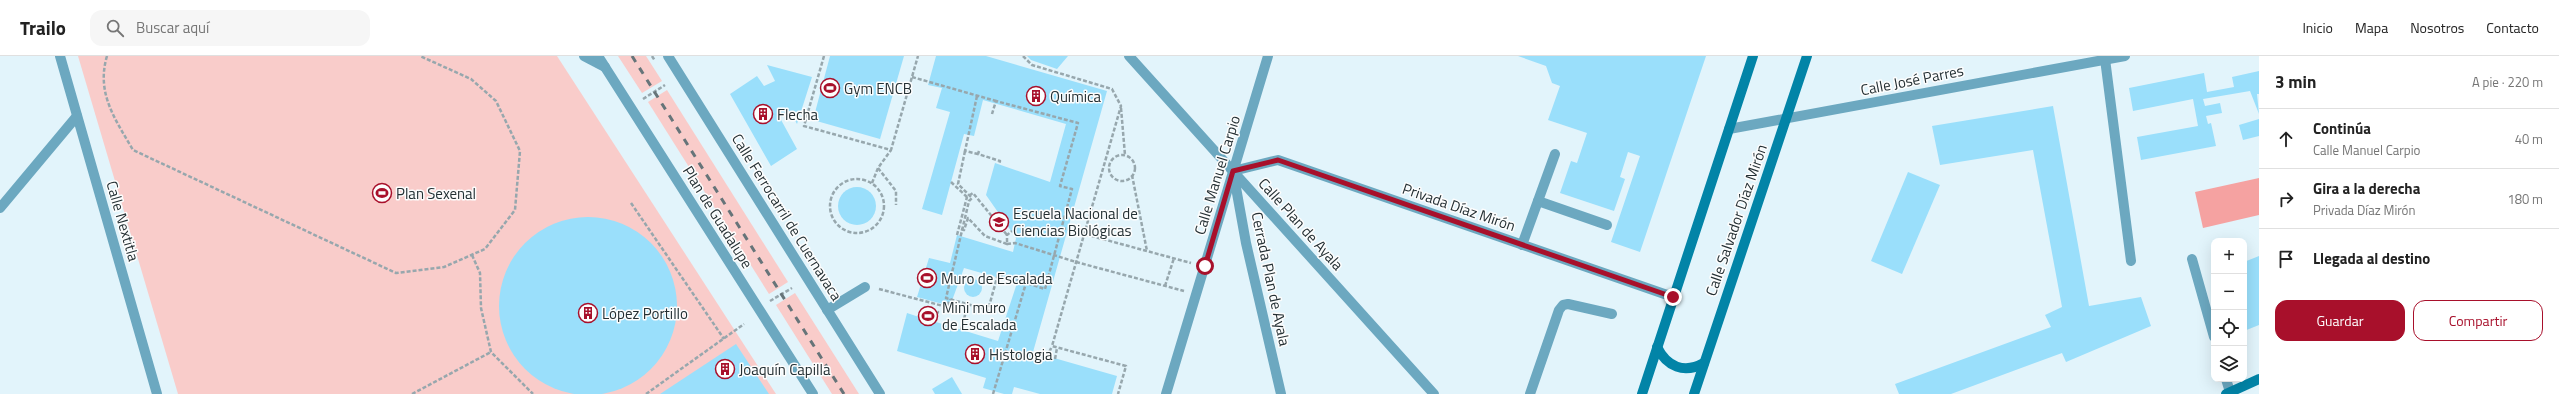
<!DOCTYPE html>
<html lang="es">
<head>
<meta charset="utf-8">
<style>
  body { margin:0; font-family:"Titillium Web",sans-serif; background:#f6f6f6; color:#222 }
  .controls { position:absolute; right:12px; bottom:12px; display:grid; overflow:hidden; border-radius:8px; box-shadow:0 4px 16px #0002 }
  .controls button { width:36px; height:36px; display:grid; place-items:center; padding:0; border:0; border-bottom:1px solid #e0e0e0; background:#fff; color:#222; font:20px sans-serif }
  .stop { position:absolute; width:12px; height:12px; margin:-9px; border:3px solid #a8102b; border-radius:50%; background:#fff }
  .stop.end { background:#a8102b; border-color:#fff; box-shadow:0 1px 4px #0008 }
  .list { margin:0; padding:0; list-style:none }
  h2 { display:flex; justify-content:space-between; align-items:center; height:52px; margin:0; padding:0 16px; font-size:17px }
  h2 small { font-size:13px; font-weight:400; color:#767676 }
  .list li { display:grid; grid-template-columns:26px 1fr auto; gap:12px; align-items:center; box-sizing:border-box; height:60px; padding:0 16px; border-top:1px solid #e0e0e0 }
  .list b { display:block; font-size:15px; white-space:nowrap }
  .list p { margin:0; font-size:13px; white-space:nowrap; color:#767676 }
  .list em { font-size:13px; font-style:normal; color:#767676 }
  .actions { display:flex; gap:8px; padding:12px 16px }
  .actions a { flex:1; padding:9px 0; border:1px solid #a8102b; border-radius:12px; text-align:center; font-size:14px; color:#a8102b }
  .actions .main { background:#a8102b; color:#fff }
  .icon { flex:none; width:22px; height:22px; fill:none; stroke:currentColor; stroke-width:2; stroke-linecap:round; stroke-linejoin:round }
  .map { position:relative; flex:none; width:2259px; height:338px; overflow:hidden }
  header { display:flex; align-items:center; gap:24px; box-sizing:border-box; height:56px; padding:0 20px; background:#fff; border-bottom:1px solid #e0e0e0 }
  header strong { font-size:19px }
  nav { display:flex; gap:22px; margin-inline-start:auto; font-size:14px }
  .search { width:280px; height:36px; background:#f6f6f6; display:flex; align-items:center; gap:10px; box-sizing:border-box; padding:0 14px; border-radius:12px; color:#767676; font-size:15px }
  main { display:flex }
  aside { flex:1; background:#fff }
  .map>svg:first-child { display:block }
</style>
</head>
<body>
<header>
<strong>Trailo</strong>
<div class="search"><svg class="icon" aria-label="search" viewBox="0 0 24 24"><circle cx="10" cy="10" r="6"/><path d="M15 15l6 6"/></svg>Buscar aquí</div>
<nav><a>Inicio</a><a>Mapa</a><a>Nosotros</a><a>Contacto</a></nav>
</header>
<main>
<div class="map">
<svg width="2259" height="338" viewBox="0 0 2259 338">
  <rect width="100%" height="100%" fill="#e2f4fb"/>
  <!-- green -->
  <g fill="#f9ccca">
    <polygon points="78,0 557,0 776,338 178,338"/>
    <polygon points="618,0 646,0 662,25 642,37"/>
    <polygon points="667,34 788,226 769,238 648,46"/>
    <polygon points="795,237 859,338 832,338 776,249"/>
  </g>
  <!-- water -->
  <polygon fill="#f5a2a1" points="2259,122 2259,159 2203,172 2195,136"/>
  <!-- building -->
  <g fill="#9adffb">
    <polygon points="830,0 904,0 880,83 813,64"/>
    <polygon points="936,0 986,0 1107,35 1033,296 1117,320 1112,338 1040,338 1014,331 1012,338 1004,338 983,332 986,322 897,295 907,257 919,261 921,255 938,260 936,266 998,285 1017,227 964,212 950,250 917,241 929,202 950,207 957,179 1013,196 1016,182 986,139 995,107 1050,126 1066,68 983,44 974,80 964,78 942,159 922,153 950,56 936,52 942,32 928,29"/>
    <polygon points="1027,0 1068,0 1057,13 1031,4"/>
    <polygon points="1518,0 1706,0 1640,196 1611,186 1640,100 1628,96 1620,121 1625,123 1614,155 1560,137 1571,105 1577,107 1587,77 1548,64 1560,30 1552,27 1546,10"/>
    <polygon points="767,9 812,21 797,68 790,55 780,62 797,93 771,110 730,38 757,20 764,30 775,25"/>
    <polygon points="2259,15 2259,38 2257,38 2259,58 2250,35 2203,43 2205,50 2220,47 2222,57 2206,60 2208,68 2211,67 2216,90 2141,104 2137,81 2198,70 2193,43 2133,55 2129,32 2204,17 2207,36 2234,31 2232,21"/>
    <polygon points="2053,50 2089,250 2141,241 2151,270 2066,306 2062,297 1951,338 1899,338 1895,328 2051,271 2045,259 2062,251 2033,94 1940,109 1932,70"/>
    <polygon points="2259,63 2259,80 2243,84 2239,69"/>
    <polygon points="1908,116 1940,129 1902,218 1871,205"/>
    <circle cx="857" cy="150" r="19"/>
    <circle cx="588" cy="250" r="89"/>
    <polygon points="2259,200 2259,269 2244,275 2244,206"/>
    <circle cx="973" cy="232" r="9"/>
    <polygon points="736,288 769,338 660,338"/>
    <polygon points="952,321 962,338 935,338 932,333"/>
  </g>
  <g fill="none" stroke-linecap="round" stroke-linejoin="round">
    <!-- path -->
    <g stroke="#97a7ad" stroke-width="2.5" stroke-dasharray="4 2" stroke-linecap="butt">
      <path d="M107 0C96 37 115 63 133 94L396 217 444 211 485 193 515 154 520 95 496 45 471 23 420 0"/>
      <polyline points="652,0 655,5"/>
      <polyline points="824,0 804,70 891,94 918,0"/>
      <polyline points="1023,0 1032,9 1112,33 1121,50 1052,290 1126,310 1118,338"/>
      <polyline points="912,21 996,45"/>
      <polyline points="977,40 965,95 978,98"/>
      <polyline points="643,43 665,29"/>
      <polyline points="1121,52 1125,99"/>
      <polyline points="965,95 958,128 972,142 969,145 946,242 988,254 998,218 1045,233 1072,133 1060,130 1078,67 996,45 992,58"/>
      <polyline points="979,95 978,98 1000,105 999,108"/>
      <circle cx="1122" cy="112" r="13"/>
      <polyline points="878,112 896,135 896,149"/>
      <polyline points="1132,119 1147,195"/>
      <circle cx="857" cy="150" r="27"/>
      <polyline points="951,126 967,141"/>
      <polyline points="872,127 878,112 891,94"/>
      <polyline points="631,147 724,283"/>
      <polyline points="1062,172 1191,207"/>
      <polyline points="961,173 964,174 968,162 985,180 1007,188 1007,179 1012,175"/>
      <polyline points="957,179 967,141 973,137 1007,179"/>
      <polyline points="1007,188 1015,187 1076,206 1184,235"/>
      <polyline points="472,199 480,217 481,252 491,296 533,338"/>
      <polyline points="1165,230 1174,202"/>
      <polyline points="879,233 947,251 950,243"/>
      <polyline points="770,245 792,232"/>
      <polyline points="926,253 938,256 936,260"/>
      <polyline points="926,253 926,255 935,257 934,259"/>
      <polyline points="961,274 968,248"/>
      <polyline points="1047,301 1052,290"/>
      <polyline points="1055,303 1057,292"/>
      <polyline points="412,338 491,296"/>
      <polyline points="646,338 744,268"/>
      <polyline points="993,338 1026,227"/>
    </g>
    <!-- lane -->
    <g stroke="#6ca8c0" stroke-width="10">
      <polyline points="2105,3 2131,205"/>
      <polyline points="1538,145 1607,169"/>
      <polyline points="1522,189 1555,98"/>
      <polyline points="2192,203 2214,281"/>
      <polyline points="2226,323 2230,336"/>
      <polyline points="1530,338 1559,254 1563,249 1568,248 1612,258"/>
    </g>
    <!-- street -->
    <g stroke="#6ca8c0" stroke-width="10">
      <polyline points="60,0 157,338"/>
      <polyline points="584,0 605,11"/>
      <polyline points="598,0 813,338"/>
      <polyline points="668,0 880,338"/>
      <polyline points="1129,0 1434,338"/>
      <polyline points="1729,73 2125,0"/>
      <polyline points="0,152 77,60"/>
      <polyline points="827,254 865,231"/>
      <polyline points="1166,338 1268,0"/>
      <polyline points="1281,338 1246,187 1233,115 1278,104 1673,241"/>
    </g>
    <!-- secondary -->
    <g stroke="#0284a7" stroke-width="10">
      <path d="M1657 291C1667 311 1684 318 1704 307"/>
      <polyline points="1642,338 1753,0"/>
      <polyline points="1694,338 1807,0"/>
      <polyline points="2226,338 2259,323"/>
    </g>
    <!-- rail -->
    <polyline stroke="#667479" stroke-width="3" stroke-dasharray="7 7" stroke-linecap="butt" points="632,0 844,338"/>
  </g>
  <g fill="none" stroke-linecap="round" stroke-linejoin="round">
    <!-- route -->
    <polyline stroke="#a8102b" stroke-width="5" points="1205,210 1233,115 1278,104 1673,241"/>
  </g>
  <!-- icons -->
  <defs>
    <symbol id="stadium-ring" viewBox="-11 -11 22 22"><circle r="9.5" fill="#fdfdfd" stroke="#a8102b" stroke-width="1.5"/><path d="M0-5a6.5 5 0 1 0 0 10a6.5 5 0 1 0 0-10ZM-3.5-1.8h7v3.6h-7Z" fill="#a8102b"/></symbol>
    <symbol id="building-ring" viewBox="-11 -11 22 22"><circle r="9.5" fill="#fdfdfd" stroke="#a8102b" stroke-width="1.5"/><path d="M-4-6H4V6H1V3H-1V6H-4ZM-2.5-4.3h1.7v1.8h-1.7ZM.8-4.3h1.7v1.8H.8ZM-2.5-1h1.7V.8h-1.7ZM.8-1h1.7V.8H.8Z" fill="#a8102b"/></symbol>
    <symbol id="university-ring" viewBox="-11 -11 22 22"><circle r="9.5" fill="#fdfdfd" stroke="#a8102b" stroke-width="1.5"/><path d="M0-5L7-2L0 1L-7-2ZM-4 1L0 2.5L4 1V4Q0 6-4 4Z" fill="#a8102b"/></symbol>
  </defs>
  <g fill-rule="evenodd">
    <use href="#stadium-ring" x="819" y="21" width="22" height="22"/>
    <use href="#building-ring" x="1025" y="29" width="22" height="22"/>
    <use href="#building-ring" x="752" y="47" width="22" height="22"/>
    <use href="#stadium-ring" x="371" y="126" width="22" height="22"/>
    <use href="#university-ring" x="988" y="155" width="22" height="22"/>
    <use href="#stadium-ring" x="916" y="211" width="22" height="22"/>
    <use href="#building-ring" x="577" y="246" width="22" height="22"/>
    <use href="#stadium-ring" x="917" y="249" width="22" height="22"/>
    <use href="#building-ring" x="964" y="287" width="22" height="22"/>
    <use href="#building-ring" x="714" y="302" width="22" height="22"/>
  </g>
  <g text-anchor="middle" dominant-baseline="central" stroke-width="3" stroke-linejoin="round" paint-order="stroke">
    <!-- street labels -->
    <g font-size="15" fill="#243034" stroke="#fdfdfd">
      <text transform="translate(1912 24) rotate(-11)">Calle José Parres</text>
      <text transform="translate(1217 119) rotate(-73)">Calle Manuel Carpio</text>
      <text transform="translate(1459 151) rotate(19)">Privada Díaz Mirón</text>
      <text transform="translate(718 161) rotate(58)">Plan de Guadalupe</text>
      <text transform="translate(787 161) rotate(58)">Calle Ferrocarril de Cuernavaca</text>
      <text transform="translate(1736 164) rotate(-71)">Calle Salvador Díaz Mirón</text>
      <text transform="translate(123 165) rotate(74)">Calle Nextitla</text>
      <text transform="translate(1301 168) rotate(48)">Calle Plan de Ayala</text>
      <text transform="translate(1271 223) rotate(78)">Cerrada Plan de Ayala</text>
    </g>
    <!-- poi labels -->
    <g font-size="15" fill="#243034" stroke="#fdfdfd" text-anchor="start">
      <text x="844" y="32">Gym ENCB</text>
      <text x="1050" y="40">Química</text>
      <text x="777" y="58">Flecha</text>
      <text x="396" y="137">Plan Sexenal</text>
      <text x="1013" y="157">Escuela Nacional de<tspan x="1013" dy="17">Ciencias Biológicas</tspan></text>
      <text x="941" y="222">Muro de Escalada</text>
      <text x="942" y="251">Mini muro<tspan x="942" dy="17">de Escalada</tspan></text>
      <text x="602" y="257">López Portillo</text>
      <text x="989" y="298">Histologia</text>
      <text x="739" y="313">Joaquín Capilla</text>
    </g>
  </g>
</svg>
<div class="controls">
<button>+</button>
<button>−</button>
<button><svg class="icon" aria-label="locate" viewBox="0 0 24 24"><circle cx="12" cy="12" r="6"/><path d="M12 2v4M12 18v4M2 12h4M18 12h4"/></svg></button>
<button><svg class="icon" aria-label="layers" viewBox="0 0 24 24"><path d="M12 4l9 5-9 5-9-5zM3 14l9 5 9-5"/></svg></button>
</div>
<div class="stop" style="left:1205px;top:210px"></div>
<div class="stop end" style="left:1673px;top:241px"></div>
</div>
<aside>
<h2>3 min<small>A pie · 220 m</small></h2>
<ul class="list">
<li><svg class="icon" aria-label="ahead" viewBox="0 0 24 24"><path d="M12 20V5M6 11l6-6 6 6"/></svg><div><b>Continúa</b><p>Calle Manuel Carpio</p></div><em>40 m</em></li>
<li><svg class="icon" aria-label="right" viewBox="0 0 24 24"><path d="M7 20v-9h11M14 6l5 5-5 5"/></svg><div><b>Gira a la derecha</b><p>Privada Díaz Mirón</p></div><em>180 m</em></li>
<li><svg class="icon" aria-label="arrive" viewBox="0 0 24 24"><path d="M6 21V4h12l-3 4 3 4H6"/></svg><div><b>Llegada al destino</b></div></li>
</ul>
<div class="actions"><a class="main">Guardar</a><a>Compartir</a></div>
</aside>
</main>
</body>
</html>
